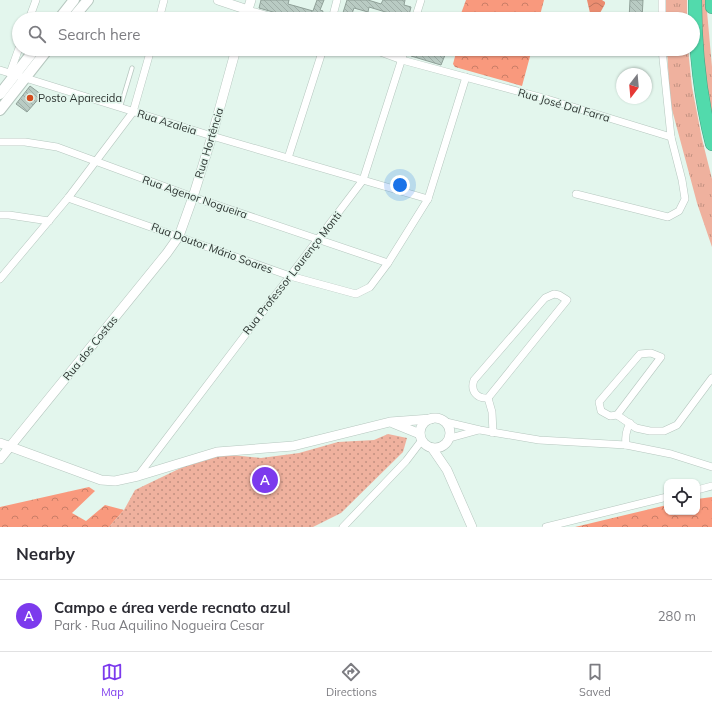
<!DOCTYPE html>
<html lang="en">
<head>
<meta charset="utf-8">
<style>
  body { margin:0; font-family:Mulish,sans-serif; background:#f7f7f7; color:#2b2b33 }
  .controls { position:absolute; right:12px; bottom:12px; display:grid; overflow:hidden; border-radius:8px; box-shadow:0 1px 3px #0004 }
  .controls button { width:36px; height:36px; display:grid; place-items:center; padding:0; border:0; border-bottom:1px solid #e1e1e2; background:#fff; color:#2b2b33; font:20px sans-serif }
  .compass { position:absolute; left:616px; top:68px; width:36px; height:36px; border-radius:50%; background:#fff; box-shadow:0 1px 3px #0004; rotate:196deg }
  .you { position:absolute; left:400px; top:185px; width:14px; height:14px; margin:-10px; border:3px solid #fff; border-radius:50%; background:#1a73e8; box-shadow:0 0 0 6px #1a73e833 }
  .badge { display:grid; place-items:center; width:26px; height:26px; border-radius:50%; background:#7c3aed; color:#fff; font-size:13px; font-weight:700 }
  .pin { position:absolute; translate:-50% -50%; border:2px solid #fff; box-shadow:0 1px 4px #0006 }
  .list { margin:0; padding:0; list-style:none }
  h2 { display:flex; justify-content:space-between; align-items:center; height:52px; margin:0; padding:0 16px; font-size:17px }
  h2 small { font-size:13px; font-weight:400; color:#7c7c81 }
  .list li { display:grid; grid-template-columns:26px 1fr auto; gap:12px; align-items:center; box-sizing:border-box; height:72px; padding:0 16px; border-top:1px solid #e1e1e2 }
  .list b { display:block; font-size:15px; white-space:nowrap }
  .list p { margin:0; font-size:13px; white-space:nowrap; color:#7c7c81 }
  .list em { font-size:13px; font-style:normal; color:#7c7c81 }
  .icon { flex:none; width:22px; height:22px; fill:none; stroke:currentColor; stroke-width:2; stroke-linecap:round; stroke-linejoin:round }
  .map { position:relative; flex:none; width:712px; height:527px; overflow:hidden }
  .search { position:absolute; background:#fff; box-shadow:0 1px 3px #0004; left:12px; right:12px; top:12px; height:44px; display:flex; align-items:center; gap:10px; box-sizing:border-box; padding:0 14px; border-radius:22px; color:#7c7c81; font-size:15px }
  .sheet { height:124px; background:#fff }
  nav { display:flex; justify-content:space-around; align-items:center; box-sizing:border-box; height:56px; border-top:1px solid #e1e1e2; background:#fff; font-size:11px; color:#7c7c81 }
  nav a { display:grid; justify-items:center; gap:2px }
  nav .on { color:#7c3aed }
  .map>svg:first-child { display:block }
</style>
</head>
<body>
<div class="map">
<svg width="712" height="527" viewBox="0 0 712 527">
  <defs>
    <pattern id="grass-tufts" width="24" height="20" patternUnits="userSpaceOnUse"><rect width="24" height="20" fill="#efb19e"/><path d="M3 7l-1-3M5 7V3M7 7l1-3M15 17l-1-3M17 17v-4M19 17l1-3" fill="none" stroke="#c29181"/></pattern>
    <pattern id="forest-crowns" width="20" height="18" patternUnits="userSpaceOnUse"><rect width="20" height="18" fill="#f9997d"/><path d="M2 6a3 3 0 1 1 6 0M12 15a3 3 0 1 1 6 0" fill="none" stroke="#ca7e67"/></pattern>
    <pattern id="park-dots" width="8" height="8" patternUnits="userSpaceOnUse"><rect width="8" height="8" fill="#efb19e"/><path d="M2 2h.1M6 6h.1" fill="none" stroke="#c29181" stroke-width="1.8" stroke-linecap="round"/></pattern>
    <pattern id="water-waves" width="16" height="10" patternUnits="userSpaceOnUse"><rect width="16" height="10" fill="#eb8d71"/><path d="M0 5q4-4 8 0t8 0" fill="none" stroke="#bf745d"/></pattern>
    <pattern id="building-back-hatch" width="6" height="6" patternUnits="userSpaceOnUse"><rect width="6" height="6" fill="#b9cbc3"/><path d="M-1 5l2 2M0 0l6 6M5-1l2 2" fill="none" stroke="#9fafa8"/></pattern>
  </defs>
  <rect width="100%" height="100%" fill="#e3f6ed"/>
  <!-- grass -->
  <g fill="url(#grass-tufts)">
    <rect x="666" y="0" width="21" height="19"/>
    <polygon points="699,0 706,0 712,67 712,123 706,90"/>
    <polygon points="667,49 688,49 692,87 702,139 712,179 712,247 697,203 670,102"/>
  </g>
  <!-- forest -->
  <g fill="url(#forest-crowns)">
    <polygon points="466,0 544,0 539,19 459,19"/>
    <polygon points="457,49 532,49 522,86 455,67 453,64"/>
    <polygon points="89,487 95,491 72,513 86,521 105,505 124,510 109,527 0,527 0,507"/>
    <polygon points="712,497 712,527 575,527 667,505 667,512 697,512 697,499"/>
  </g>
  <!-- park -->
  <polygon fill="url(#park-dots)" points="388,434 407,438 403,452 341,513 313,527 109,527 124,510 135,490 212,453 261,458 299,453 338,442 374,440"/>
  <!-- water -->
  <polygon fill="url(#water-waves)" points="587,0 602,0 605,2 605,4 600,13 592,15 590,13"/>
  <!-- building -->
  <g fill="url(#building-back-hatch)" stroke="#8fa098">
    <polygon points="261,0 289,0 288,4 313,11 317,0 324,0 320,10 323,11 321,19 288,19 288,17 280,14 259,8"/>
    <polygon points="347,0 368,0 381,4 383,0 405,0 404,5 411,7 409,15 404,13 402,17 369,7 368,12 354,8 350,19 341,19"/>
    <polygon points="630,0 643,0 642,19 629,19"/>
    <polygon points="414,49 437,49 436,52 445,55 441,65 411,56"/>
    <polygon points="30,86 42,95 27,112 16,104"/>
  </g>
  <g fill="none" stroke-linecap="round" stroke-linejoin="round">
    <defs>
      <polyline id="service" points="120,108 132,68"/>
      <g id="minor">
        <polyline points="248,10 279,19"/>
        <polyline points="29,19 36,0"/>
        <polyline points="159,19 164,0"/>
        <polyline points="332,19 337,0"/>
        <polyline points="415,19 421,0"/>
        <polyline points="662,19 662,0"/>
        <polyline points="372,49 402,60 547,99 671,137"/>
        <polyline points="0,70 212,136 428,199"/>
        <polyline points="10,73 19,48"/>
        <polyline points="0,142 25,142 57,147 193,197 388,263"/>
        <polyline points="288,158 323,49"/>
        <polyline points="576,194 668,217 679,211 685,199 682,180 671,137 662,49"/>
        <polyline points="68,198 290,276 356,294 370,287 388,263 428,199 466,77"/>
        <polyline points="0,215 9,215 49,221"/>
        <polyline points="0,279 68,198 133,112 151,49"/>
        <path d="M554 294 559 295 567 300 488 398C477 399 470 391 474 380L545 298Z"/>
        <polygon points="651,353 661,357 617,415 610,416 601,411 599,402 640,354"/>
        <polyline points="488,398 492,412 493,433"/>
        <polyline points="617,415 636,428 650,431 664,431 677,425 712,378"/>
        <polyline points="446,422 480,430 539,440 626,445 671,454 712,467"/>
        <polyline points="450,438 479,430"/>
        <path d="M626 445C625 436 626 431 630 423"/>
        <polyline points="138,476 363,180 405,49"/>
        <polyline points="697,490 712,486"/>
        <polyline points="343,527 406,461 422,440"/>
        <polyline points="546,527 667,497"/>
      </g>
      <g id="tertiary">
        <polyline points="218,0 248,10"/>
        <polyline points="245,19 251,0"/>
        <circle cx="435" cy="433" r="15"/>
        <polyline points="393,423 420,434"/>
        <polyline points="0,443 101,480 115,481 138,476 217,452 293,446 390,422 431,419"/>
        <polyline points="432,448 447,470 472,527"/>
        <polyline points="0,459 167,253 179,236 193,197 212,136 236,49"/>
      </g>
      <g id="secondary">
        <polyline points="59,19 74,0"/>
        <polyline points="72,19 88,0"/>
        <polyline points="0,94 35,49"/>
        <polyline points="0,110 48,49"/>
      </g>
      <g id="motorway">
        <path d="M695 0C695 48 700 97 712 144"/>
        <polyline points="712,0 712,7"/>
      </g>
    </defs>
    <!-- service casing -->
    <use href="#service" stroke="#b6c7bf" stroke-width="5"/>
    <!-- minor casing -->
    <use href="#minor" stroke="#b6c7bf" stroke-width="8"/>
    <!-- tertiary casing -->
    <use href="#tertiary" stroke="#b6c7bf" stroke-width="10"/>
    <!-- secondary casing -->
    <use href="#secondary" stroke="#b6c7bf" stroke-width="12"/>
    <!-- motorway casing -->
    <use href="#motorway" stroke="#45a081" stroke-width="14"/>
    <!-- service -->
    <use href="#service" stroke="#fff" stroke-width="3.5"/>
    <!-- minor -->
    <use href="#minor" stroke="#fff" stroke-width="7"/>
    <!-- tertiary -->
    <use href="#tertiary" stroke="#fff" stroke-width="9"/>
    <!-- secondary -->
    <use href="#secondary" stroke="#fff" stroke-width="10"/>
    <!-- motorway -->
    <use href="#motorway" stroke="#52daac" stroke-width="13"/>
  </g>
  <!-- markers -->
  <circle fill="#d44c1e" stroke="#e3f6ed" stroke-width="1.5" cx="30" cy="98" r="4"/>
  <g text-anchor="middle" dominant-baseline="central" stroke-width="3" stroke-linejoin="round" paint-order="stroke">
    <!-- poi labels -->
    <g font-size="11" fill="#2e3532" stroke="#e3f6ed" text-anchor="start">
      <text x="38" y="98">Posto Aparecida</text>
    </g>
    <!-- street labels -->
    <g font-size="11" fill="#2e3532" stroke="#e3f6ed">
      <text transform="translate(564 105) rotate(16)">Rua José Dal Farra</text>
      <text transform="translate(167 122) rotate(17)">Rua Azaleia</text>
      <text transform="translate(209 143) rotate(-73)">Rua Hortência</text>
      <text transform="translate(195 197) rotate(19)">Rua Agenor Nogueira</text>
      <text transform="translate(212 248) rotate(20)">Rua Doutor Mário Soares</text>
      <text transform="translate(292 273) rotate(-52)">Rua Professor Lourenço Monti</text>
      <text transform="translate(90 348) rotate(-51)">Rua dos Costas</text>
    </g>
  </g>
</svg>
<div class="controls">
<button><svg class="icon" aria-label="locate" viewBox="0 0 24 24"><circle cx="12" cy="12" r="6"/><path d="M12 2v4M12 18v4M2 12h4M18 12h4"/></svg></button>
</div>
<svg class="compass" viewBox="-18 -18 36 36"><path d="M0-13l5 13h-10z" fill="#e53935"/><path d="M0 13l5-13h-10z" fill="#7c7c81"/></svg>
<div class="you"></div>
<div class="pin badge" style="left:265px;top:480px">A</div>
<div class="search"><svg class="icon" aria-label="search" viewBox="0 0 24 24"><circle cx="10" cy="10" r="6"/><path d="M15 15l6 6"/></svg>Search here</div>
</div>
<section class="sheet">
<h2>Nearby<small></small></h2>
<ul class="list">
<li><span class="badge">A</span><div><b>Campo e área verde recnato azul</b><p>Park · Rua Aquilino Nogueira Cesar</p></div><em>280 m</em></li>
</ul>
</section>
<nav>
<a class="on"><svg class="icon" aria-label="map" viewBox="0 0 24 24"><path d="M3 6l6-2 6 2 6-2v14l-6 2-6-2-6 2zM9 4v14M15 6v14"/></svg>Map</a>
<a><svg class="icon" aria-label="directions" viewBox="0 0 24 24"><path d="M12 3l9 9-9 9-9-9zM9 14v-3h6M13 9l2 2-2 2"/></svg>Directions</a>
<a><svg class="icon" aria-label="saved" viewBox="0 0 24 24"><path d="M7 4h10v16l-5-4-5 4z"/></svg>Saved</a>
</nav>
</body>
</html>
